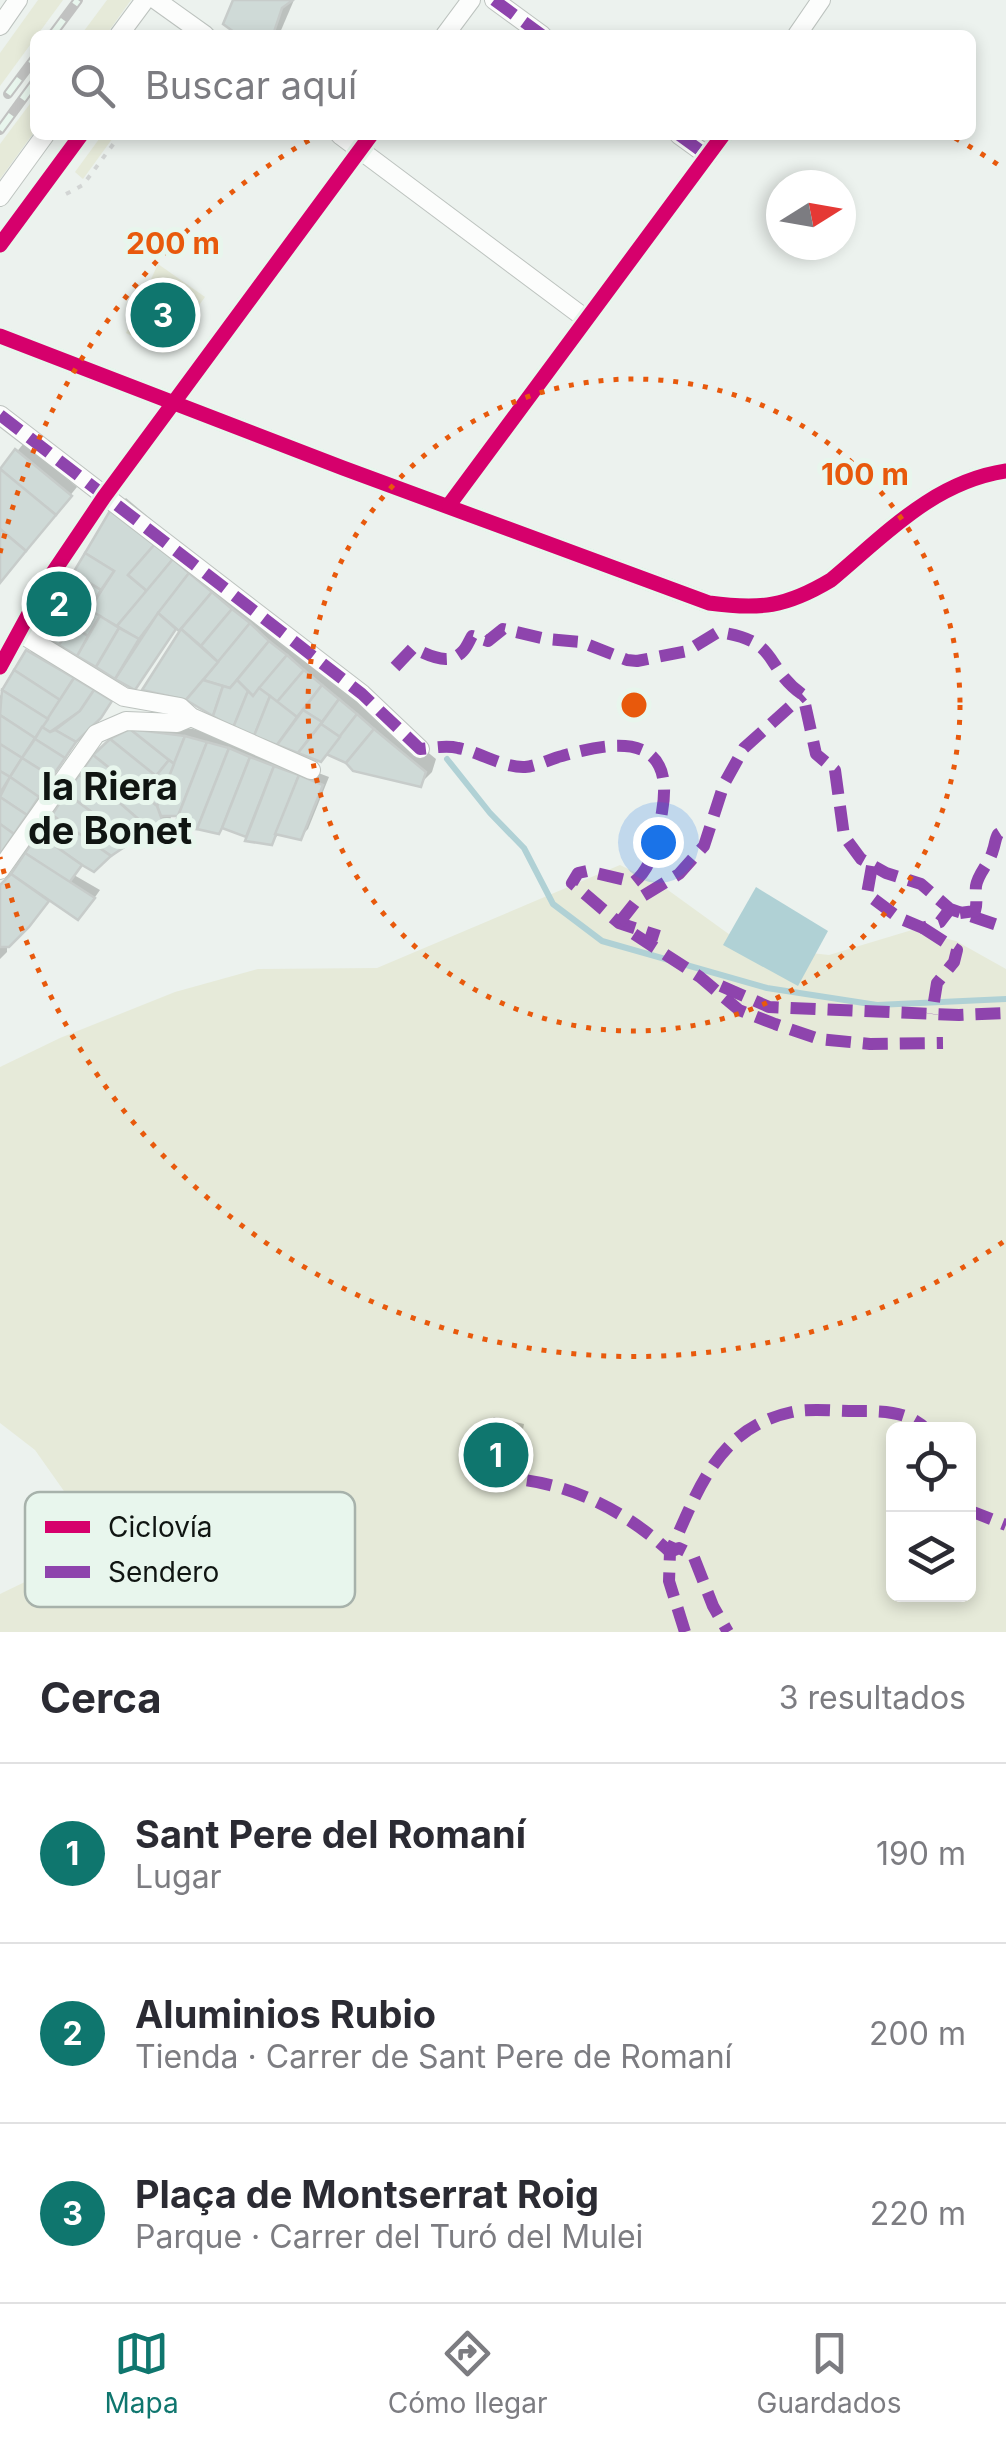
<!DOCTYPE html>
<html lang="es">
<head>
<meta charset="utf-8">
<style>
  body { margin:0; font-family:Inter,sans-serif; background:#f7f7f7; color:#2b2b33 }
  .controls { position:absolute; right:30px; bottom:30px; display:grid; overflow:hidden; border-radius:15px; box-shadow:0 5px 15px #0003 }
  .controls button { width:90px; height:90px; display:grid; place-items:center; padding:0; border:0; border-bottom:2px solid #e1e1e2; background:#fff; color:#2b2b33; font:50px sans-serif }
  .compass { position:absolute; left:766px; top:170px; width:90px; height:90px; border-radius:50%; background:#fff; box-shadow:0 5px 15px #0003; rotate:79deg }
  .you { position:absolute; left:658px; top:842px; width:35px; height:35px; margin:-25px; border:8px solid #fff; border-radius:50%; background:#1a73e8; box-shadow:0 0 0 15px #1a73e833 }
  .badge { display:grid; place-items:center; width:65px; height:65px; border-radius:50%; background:#0f766e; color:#fff; font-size:32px; font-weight:700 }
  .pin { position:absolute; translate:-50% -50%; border:5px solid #fff; box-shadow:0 2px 10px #0006 }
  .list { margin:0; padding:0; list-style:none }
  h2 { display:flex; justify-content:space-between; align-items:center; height:130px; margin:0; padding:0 40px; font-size:42px }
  h2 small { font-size:32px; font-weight:400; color:#7c7c81 }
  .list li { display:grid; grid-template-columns:65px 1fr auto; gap:30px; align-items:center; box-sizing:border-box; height:180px; padding:0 40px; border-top:2px solid #e1e1e2 }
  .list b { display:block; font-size:38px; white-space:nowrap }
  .list p { margin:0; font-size:32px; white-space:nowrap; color:#7c7c81 }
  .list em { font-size:32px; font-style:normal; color:#7c7c81 }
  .icon { flex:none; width:55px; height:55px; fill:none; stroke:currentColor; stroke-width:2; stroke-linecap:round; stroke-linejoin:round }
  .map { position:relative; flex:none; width:1006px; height:1632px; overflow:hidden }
  .search { position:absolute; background:#fff; box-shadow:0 5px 15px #0003; left:30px; right:30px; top:30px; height:110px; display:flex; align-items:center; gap:25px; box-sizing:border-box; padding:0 35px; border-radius:15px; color:#7c7c81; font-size:38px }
  .sheet { height:670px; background:#fff }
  nav { display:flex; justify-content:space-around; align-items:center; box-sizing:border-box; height:140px; border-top:2px solid #e1e1e2; background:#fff; font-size:28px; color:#7c7c81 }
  nav a { display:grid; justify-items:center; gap:5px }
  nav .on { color:#0f766e }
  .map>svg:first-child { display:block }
</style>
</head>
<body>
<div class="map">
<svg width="1006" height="1632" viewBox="0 0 1006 1632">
  <rect width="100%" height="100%" fill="#ecf2ee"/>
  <!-- green -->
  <g fill="#e6ead9" fill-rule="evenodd">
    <polygon points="38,0 63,0 0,86 0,53"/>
    <polygon points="107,0 131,0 106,35 81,35"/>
    <polygon points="35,97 35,131 0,179 0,144"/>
    <polygon points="102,135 115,135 83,179 75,172"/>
    <polygon points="158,264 205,297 164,353 126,333"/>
    <path d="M620 865 661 885 737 940 784 950 829 955 912 930 956 941 1006 969V1632H0V1594L62 1564 71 1501 35 1450 0 1423V1067L60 1038 175 992 258 969 377 968ZM894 1430H968V1594H894Z"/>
  </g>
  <!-- water -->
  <polygon fill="#b0d1d5" points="756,887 828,931 798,986 723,945"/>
  <!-- shadow -->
  <g fill="#0003">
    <polygon points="236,0 294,0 279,35 243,35"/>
    <polygon points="24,443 77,487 0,582 0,472"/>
    <polygon points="126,498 165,531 161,535 436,759 432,772 420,784 327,752 320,759 234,726 193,690 146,689 187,620 178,627 135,687 40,631 114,510"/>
    <polygon points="36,644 118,693 83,732 0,855 0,696"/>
    <polygon points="139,722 193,729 237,742 329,777 308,829 300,837 279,834 271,842 224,826 218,832 177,827 181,814 170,814 171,818 163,826 84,862 74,875 100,890 86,910 51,898 7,946 7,952 0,959 0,884 13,875 95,757 120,732"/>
    <polygon points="494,1417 524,1424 520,1445 499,1467 490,1448 478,1433"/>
  </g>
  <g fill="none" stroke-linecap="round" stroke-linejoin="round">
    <!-- stream -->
    <polyline stroke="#b0d1d5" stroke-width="6" points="447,759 490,813 524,848 553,904 602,941 767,988 877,1005 1006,999"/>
  </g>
  <!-- building -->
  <g fill="#cfdad7" stroke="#c7ccca" stroke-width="2.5">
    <polygon points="233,0 293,0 282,8 273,35 238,35 223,24"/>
    <polygon points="15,449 72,496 56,515 0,469"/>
    <polygon points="0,469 56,515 26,551 0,529"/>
    <polygon points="111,509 155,544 128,575 147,591 117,626 89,610 114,571 85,553"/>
    <polygon points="0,529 26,551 0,583"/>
    <polygon points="155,544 173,559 147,591 128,575"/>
    <polygon points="85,553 114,571 101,590 73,573"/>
    <polygon points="173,559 189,573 139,639 117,626"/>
    <polygon points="73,573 101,590 89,610 60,593"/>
    <polygon points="189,573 212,592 179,631 158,613"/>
    <polygon points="212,592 232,609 201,646 181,629"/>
    <polygon points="60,593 100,616 88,636 49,612"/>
    <polygon points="232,609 250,623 218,662 201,646"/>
    <polygon points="49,612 71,626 59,645 37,632"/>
    <polygon points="158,613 176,629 135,690 115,679"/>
    <polygon points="100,616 119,628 96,667 77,656"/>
    <polygon points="250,623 269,641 230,688 203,680"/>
    <polygon points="71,626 88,636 77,656 59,645"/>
    <polygon points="119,628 139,639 115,679 96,667"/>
    <polygon points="181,629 218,662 186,700 142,690"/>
    <polygon points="269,641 287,655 253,696 237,680"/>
    <polygon points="26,650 74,678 60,700 14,670"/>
    <polygon points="287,655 304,670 277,702 259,688"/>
    <polygon points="14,670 60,700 48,719 2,690"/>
    <polygon points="304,670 322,685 297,717 277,702"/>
    <polygon points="74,678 94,690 80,711 50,732 42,727"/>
    <polygon points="203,680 223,686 213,716 186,700"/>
    <polygon points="237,680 248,691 233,728 213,716 223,686 230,688"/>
    <polygon points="322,685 339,699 322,722 303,710"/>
    <polygon points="259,688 270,696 254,736 233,728 248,691 253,696"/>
    <polygon points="2,690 48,719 35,738 0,715"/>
    <polygon points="94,690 112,701 101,718 76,742 55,730 80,711"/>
    <polygon points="270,696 297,717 277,745 254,736"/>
    <polygon points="339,699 357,714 340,737 321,724"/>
    <polygon points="303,710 322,722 298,753 277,745"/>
    <polygon points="357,714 374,729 346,763 326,754"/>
    <polygon points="0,715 35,738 22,758 0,744"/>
    <polygon points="321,724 340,737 321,762 298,753"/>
    <polygon points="42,727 50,732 55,730 76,742 65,758 35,739"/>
    <polygon points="130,729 169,760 156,776 110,739"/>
    <polygon points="130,729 185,736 174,764"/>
    <polygon points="374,729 426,772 421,787 353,771 346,763"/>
    <polygon points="185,736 207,742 178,816 161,816 157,806"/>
    <polygon points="35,739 65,758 52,777 22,758"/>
    <polygon points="110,739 156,776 169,760 174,764 157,806 93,755"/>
    <polygon points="207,742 229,748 197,829 173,829"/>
    <polygon points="0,744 22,758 10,777 0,771"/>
    <polygon points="229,748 250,757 222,828 219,834 197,829"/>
    <polygon points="93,755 157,806 165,828 152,831 121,804 79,775"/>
    <polygon points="250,757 274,766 246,837 222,828"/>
    <polygon points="22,758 52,777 39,797 10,777"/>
    <polygon points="274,766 299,775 272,845 245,841"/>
    <polygon points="0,771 10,777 0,793"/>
    <polygon points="79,775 121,804 152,831 132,842 66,793"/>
    <polygon points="299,775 323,785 301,840 275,834"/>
    <polygon points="10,777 39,797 27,815 0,797"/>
    <polygon points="66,793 132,842 111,856 52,815"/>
    <polygon points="0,797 27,815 14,834 0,824"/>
    <polygon points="52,815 111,856 94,872 82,865 38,834"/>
    <polygon points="0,824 14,834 1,853 0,852"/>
    <polygon points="38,834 82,865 69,883 25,853"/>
    <polygon points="25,853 95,898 78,920 11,874"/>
    <polygon points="11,874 49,901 29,927 9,947 0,947 0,885"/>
    <polygon points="476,1432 509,1440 505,1464 500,1470 491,1470 488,1466 485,1460 487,1450 473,1447"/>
  </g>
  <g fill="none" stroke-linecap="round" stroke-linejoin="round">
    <defs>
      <g id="street">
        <polyline points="156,0 205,35"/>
        <polyline points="494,0 542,35"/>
        <polyline points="0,26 18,0"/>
        <polyline points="119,35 145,0"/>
        <polyline points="445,35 471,0"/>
        <polyline points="797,35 821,0"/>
        <polyline points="340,135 586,319"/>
        <polyline points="679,135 708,156"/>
        <polyline points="0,197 45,135"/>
        <path d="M0 336 343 468 709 603C760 610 786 607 831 580 885 535 933 482 1006 471"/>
        <polyline points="0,415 362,694 420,749"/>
        <polyline points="449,505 723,135"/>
        <polyline points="20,633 124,697 180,707 191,717 311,770"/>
        <polyline points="0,667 44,586 104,497 371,135"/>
        <polyline points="0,870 96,734 126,721 177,723 191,717"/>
      </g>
    </defs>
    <!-- street casing -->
    <use href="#street" stroke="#bdc3bf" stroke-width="20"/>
    <!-- path -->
    <polyline stroke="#d2d5d4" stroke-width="4" stroke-dasharray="5 8" stroke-linecap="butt" points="66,194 83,185 120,135"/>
    <!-- street -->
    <use href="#street" stroke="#fcfdfc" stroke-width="18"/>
    <defs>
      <g id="rail">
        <polyline points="52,35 78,0"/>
        <polyline points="8,94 35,58"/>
        <polyline points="0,130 35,82"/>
      </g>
    </defs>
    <!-- rail casing -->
    <use href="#rail" stroke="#c1c2c1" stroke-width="10"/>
    <!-- rail -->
    <use href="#rail" stroke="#e8f6ed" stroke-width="6" stroke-dasharray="19" stroke-linecap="butt"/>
    <!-- quiet -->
    <g stroke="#8e44ad" stroke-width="12" stroke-dasharray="25 12" stroke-linecap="butt">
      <polyline points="494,0 542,35"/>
      <polyline points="679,135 708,156"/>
      <path d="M0 415 362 694 420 749C432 748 447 745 458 748 480 752 503 768 525 767 537 766 550 759 562 756 617 740 676 733 662 812 658 836 654 866 634 882L587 871 578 873 572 883 619 923 659 936"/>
      <path d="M395 667 413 648C428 655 449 667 463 651 467 647 469 641 472 636L488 641 503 629 546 639 581 642 627 660 637 661 687 651 718 632C782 641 762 666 803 695L816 754 835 770 844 836 861 859 886 873 921 884 950 909 1006 928"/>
      <polyline points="872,866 867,894 899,918 923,928 940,922 950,909"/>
      <path d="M960 913 975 911C978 901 975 895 976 886 978 873 990 863 993 850 995 845 995 839 998 834L1006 829"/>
      <polyline points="619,923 638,899 679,874 704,846 724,784 744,748 803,695"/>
      <polyline points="923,928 957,950 954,962 937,983 932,1014"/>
      <polyline points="634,934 700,977 739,1010 775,1024 819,1039 870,1044 943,1043"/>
      <polyline points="721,986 769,1007 959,1015 1006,1013"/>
      <path d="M490 1478C558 1477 620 1506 670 1552 698 1491 717 1428 792 1412 811 1408 835 1411 854 1411 880 1411 908 1410 927 1430"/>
      <polyline points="968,1510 1006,1525"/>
      <polyline points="685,1632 669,1581 670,1552 679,1548 693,1555 713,1606 728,1632"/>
    </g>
    <defs>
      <g id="cycleway">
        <polyline points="0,245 81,135"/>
        <path d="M0 336 343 468 709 603C760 610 786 607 831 580 885 535 933 482 1006 471"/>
        <polyline points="449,505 723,135"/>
        <polyline points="0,667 44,586 104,497 371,135"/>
      </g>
    </defs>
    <!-- cycleway casing -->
    <use href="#cycleway" stroke="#e8f6ed" stroke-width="21"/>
    <!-- cycleway -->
    <use href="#cycleway" stroke="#d6006c" stroke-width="15"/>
  </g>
  <!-- distance rings -->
  <g fill="none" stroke="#e8590c" stroke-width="5" stroke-dasharray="5 10">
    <circle cx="634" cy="705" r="326"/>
    <path d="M1003 1242A652 652 0 0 1 0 857M0 553A652 652 0 0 1 313 138M955 138A652 652 0 0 1 1003 168"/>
  </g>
  <g text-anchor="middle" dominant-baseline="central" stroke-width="10" stroke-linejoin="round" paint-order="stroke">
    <!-- neighbourhood labels -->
    <g font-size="38" font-weight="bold" fill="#101512" stroke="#e8f6ed">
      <text x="110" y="786">la Riera<tspan x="110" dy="44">de Bonet</tspan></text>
    </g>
  </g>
  <!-- legend -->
  <rect x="25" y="1492" width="330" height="115" rx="15" fill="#e8f6ed" stroke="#a7b2ab" stroke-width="2.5"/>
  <rect x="45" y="1521" width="45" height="12" fill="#d6006c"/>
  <rect x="45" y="1566" width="45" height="12" fill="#8e44ad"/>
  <g font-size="28" fill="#101512">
    <text x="108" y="1537">Ciclovía</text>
    <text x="108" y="1582">Sendero</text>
  </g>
  <circle cx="634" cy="705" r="15" fill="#e8590c" stroke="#e8f6ed" stroke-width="5"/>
  <g font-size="30" text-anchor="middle" font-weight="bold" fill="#e8590c" stroke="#e8f6ed" stroke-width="10" stroke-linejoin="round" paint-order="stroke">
    <text x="173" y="254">200 m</text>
    <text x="865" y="485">100 m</text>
  </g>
</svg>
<div class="controls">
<button><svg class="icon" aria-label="locate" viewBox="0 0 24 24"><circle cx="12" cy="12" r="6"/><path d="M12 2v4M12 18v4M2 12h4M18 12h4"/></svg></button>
<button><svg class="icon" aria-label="layers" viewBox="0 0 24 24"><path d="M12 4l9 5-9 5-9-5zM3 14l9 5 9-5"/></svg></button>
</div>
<svg class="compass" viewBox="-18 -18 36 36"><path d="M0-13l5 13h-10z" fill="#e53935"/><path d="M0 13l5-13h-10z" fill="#7c7c81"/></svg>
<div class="you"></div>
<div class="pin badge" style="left:496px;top:1455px">1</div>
<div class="pin badge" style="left:59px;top:604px">2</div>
<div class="pin badge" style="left:163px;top:315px">3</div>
<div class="search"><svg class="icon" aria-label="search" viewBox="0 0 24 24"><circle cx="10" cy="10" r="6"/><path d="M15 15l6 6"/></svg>Buscar aquí</div>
</div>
<section class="sheet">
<h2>Cerca<small>3 resultados</small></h2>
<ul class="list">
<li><span class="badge">1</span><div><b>Sant Pere del Romaní</b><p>Lugar</p></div><em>190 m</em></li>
<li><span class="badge">2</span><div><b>Aluminios Rubio</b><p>Tienda · Carrer de Sant Pere de Romaní</p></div><em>200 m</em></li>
<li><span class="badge">3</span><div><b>Plaça de Montserrat Roig</b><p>Parque · Carrer del Turó del Mulei</p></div><em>220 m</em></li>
</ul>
</section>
<nav>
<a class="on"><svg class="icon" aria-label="map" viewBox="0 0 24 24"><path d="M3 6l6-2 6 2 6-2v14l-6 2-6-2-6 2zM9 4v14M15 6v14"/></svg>Mapa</a>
<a><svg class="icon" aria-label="directions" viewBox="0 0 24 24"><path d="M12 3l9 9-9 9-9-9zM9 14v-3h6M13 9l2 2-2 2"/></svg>Cómo llegar</a>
<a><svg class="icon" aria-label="saved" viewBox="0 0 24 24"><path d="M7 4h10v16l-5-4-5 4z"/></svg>Guardados</a>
</nav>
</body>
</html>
